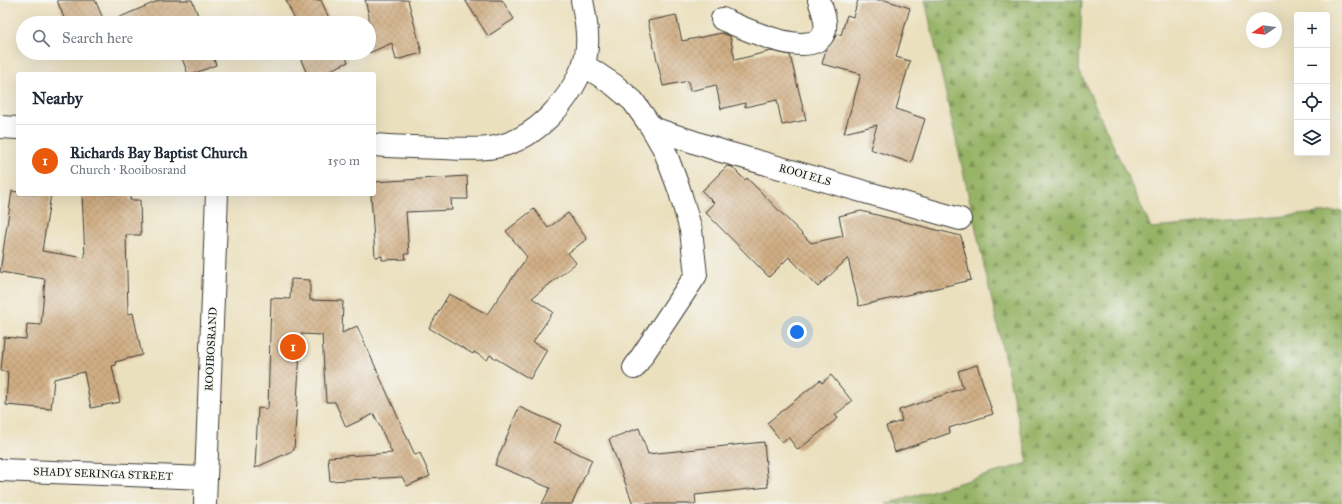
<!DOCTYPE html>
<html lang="en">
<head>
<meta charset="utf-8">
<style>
  body { margin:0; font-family:"IM FELL Great Primer",serif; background:#f6f6f7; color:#1f2937 }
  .controls { position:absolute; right:12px; top:12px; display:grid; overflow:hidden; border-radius:4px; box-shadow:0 4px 16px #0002 }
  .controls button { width:36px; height:36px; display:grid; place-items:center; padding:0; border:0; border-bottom:1px solid #e0e1e3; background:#fff; color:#1f2937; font:20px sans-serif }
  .compass { position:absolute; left:1246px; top:12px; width:36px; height:36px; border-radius:50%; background:#fff; box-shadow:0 4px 16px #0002; rotate:257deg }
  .you { position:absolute; left:797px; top:332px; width:14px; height:14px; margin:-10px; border:3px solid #fff; border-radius:50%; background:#1a73e8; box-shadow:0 0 0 6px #1a73e833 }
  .badge { display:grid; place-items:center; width:26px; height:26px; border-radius:50%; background:#ea580c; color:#fff; font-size:13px; font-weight:700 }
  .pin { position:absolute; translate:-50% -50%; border:2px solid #fff; box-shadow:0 1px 4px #0006 }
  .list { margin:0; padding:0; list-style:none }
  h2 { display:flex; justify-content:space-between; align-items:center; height:52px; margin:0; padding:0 16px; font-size:17px }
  h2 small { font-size:13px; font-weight:400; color:#747a83 }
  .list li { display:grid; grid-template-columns:26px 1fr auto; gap:12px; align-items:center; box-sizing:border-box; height:72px; padding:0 16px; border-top:1px solid #e0e1e3 }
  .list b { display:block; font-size:15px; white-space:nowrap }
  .list p { margin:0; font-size:13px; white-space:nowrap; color:#747a83 }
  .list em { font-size:13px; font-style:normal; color:#747a83 }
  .icon { flex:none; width:22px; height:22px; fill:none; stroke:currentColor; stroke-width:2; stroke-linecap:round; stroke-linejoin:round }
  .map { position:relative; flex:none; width:1342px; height:504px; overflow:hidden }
  .search { position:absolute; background:#fff; box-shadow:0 4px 16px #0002; left:16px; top:16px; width:360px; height:44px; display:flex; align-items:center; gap:10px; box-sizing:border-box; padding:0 14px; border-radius:22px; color:#747a83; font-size:15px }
  .panel { position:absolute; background:#fff; box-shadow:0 4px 16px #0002; left:16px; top:72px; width:360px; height:124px; border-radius:4px }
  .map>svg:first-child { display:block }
</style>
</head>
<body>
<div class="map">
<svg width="1342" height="504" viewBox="0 0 1342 504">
  <defs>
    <pattern id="forest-firs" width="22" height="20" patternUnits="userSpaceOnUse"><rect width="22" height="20" fill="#96b366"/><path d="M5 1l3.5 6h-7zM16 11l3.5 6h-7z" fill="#7a9153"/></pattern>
    <pattern id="building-cross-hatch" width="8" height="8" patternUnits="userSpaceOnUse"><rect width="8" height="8" fill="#d0ae84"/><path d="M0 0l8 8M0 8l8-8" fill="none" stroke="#b29571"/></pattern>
  </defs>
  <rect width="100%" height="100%" fill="#f6f6f2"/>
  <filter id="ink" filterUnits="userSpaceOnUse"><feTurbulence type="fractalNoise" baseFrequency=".025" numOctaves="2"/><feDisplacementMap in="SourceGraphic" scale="8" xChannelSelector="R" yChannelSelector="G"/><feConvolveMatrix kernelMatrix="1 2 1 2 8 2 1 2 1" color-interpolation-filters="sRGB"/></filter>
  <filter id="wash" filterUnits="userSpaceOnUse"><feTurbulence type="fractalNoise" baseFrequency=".012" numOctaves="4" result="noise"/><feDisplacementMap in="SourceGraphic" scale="16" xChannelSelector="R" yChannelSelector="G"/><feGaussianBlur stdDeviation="0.9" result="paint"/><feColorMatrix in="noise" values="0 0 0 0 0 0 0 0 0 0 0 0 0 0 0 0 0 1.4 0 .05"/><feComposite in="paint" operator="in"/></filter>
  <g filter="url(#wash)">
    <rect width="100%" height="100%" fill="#ebe0be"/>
    <!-- forest -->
    <polygon fill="url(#forest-firs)" stroke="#596841" points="925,0 1082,0 1079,70 1151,228 1342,211 1342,504 886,504 1028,463"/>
    <g id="blocks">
      <!-- building -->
      <g fill="url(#building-cross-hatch)">
        <polygon points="57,0 95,0 105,23 66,23"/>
        <polygon points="160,0 192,0 201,23 106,23"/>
        <polygon points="286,0 321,0 331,23 296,23"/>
        <polygon points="365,0 408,0 422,53 396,60 392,43 369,53 369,16"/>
        <polygon points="465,0 502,0 514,19 488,36"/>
        <polygon points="858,0 885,0 910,8 896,57 910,61 896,109 925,119 911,163 870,149 877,125 844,133 861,74 822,64 826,49 833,41 837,34 841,35 847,15 853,17"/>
        <polygon points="676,15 682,41 722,33 730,36 735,60 771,51 790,55 806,120 782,125 777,100 745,107 745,103 721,109 716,85 690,91 688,81 663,86 648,21"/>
        <polygon points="180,53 212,53 216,65 193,74 188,74"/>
        <polygon points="298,53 344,53 348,62 322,74 307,74"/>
        <polygon points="727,166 732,167 745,180 747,178 811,243 843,236 839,216 861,211 961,236 971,280 859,306 848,258 818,287 789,257 769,277 705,212 714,203 702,191"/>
        <polygon points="467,176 468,199 451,199 452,210 406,212 409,254 405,254 406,259 382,260 382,256 375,257 371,194 374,194 374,182"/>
        <polygon points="12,191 18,192 18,194 51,194 42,251 85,258 82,194 130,194 130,200 140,200 141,235 126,235 128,314 133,313 142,355 115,362 116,365 112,366 120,402 91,408 84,372 54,379 51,409 6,405 8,372 1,371 4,337 26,339 27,324 41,325 45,279 0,272"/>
        <polygon points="534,209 548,228 568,213 587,239 568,253 576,263 532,298 553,312 533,342 547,350 530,379 490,355 487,360 474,352 473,354 429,328 449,294 487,314 527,257 506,231"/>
        <polygon points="291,279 310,280 310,300 343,301 342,333 357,326 415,455 420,453 430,476 407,486 402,477 330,481 328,457 392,453 374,414 346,427 335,402 326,402 322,335 301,334 294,450 255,468 258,408 268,409 271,298 290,299"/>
        <polygon points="977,365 993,414 949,428 950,433 895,452 886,426 902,421 899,410 963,388 958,371"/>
        <polygon points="831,375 852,401 835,415 838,418 798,450 788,437 782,442 767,423 820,380 822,383"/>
        <polygon points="519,407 561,425 554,442 592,460 572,504 542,504 550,488 495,465"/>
        <polygon points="639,428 648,454 764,442 768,487 695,495 696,504 633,504 609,439"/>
      </g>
    </g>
  </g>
  <g filter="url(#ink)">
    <use href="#blocks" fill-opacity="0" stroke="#3b3934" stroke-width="1"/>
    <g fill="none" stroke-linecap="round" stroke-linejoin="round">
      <defs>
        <g id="minor">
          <path d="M722 19C741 27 811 61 824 33 828 24 822 9 819 0"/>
          <polyline points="584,65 614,85 633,101 652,128 664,149 679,189 691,230 696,275 634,368"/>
          <polyline points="0,127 18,128"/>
          <polyline points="652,128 721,151 960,219"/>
          <path d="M374 145C397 147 421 147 444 148 460 149 479 150 495 147 535 140 569 102 583 66 591 45 586 21 582 0"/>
          <polyline points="0,470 205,478"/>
          <polyline points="205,504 217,194"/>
        </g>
      </defs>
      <!-- minor casing -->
      <use href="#minor" stroke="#3b3934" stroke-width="24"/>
      <!-- minor -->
      <use href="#minor" stroke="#fff" stroke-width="22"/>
    </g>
  </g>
  <g text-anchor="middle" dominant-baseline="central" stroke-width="3" stroke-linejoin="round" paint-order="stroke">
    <!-- street labels -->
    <g font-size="11" fill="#1c1c1c" stroke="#f6f6f2">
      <text transform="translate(805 175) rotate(16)">ROOI ELS</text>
      <text transform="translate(211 349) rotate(-87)">ROOIBOSRAND</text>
      <text transform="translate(103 474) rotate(2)">SHADY SERINGA STREET</text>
    </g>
  </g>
</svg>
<div class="controls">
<button>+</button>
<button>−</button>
<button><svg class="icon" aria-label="locate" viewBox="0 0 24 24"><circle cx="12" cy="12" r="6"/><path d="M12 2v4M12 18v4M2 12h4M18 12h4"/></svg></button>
<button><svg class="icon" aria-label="layers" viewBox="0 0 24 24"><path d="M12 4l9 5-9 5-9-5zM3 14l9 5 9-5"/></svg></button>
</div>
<svg class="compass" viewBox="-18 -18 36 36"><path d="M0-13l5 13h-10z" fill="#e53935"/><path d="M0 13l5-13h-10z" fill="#747a83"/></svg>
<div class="you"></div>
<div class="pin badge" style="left:293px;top:347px">1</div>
<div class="search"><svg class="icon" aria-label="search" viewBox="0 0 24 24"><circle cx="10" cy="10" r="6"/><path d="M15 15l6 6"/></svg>Search here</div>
<section class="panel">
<h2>Nearby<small></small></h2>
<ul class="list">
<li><span class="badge">1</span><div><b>Richards Bay Baptist Church</b><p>Church · Rooibosrand</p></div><em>150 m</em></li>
</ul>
</section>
</div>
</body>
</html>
